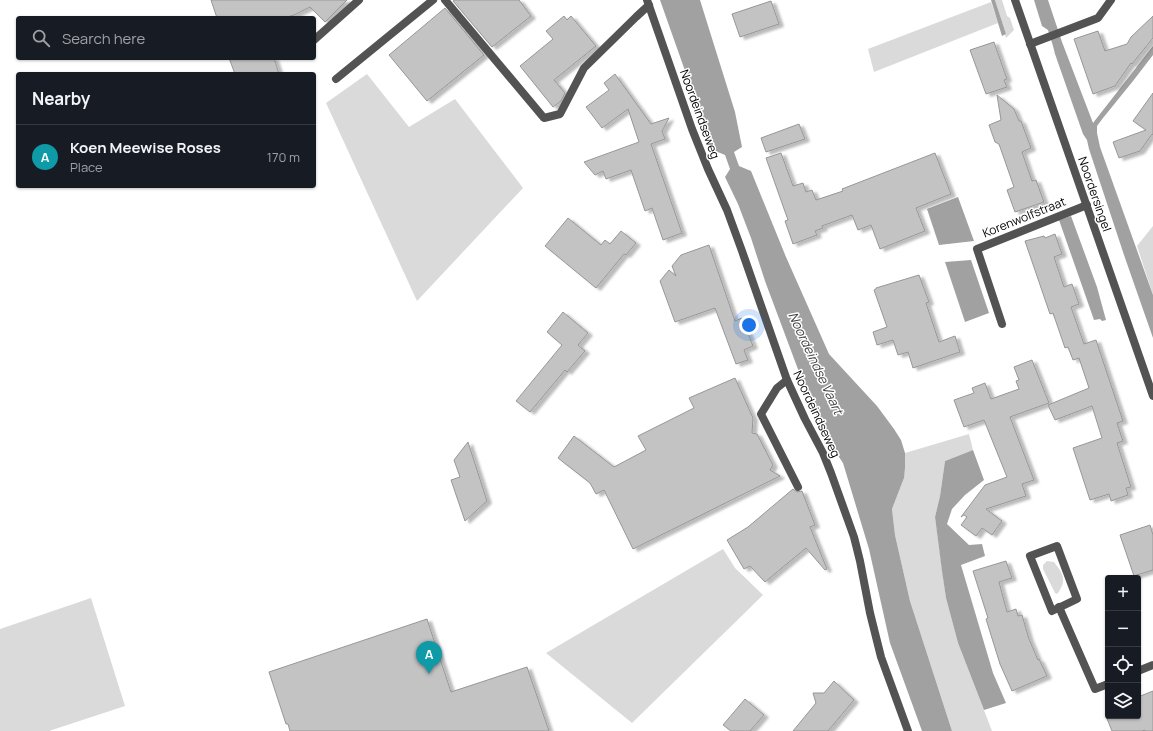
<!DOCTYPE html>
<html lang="en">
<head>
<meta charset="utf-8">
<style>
  body { margin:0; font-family:Manrope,sans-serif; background:#242831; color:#f1f3f6 }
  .controls { position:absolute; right:12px; bottom:12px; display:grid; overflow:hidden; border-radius:4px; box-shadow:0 1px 3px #0004 }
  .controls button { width:36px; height:36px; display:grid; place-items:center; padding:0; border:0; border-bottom:1px solid #363941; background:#171b24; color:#f1f3f6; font:20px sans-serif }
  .you { position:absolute; left:749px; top:325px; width:14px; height:14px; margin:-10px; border:3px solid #fff; border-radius:50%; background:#1a73e8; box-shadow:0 0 0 6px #1a73e833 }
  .badge { display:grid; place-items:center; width:26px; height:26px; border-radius:50%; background:#7c3aed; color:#fff; font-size:13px; font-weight:700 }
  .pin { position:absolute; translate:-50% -33px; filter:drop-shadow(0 1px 2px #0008) }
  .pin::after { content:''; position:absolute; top:21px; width:14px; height:12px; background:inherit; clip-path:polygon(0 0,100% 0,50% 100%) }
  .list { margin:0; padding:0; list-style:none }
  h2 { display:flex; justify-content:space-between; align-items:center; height:52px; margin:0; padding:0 16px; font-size:17px }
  h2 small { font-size:13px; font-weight:400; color:#9ea1a6 }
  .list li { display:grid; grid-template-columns:26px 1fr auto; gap:12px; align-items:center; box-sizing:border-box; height:64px; padding:0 16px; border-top:1px solid #363941 }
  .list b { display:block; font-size:15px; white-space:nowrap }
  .list p { margin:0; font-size:13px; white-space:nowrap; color:#9ea1a6 }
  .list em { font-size:13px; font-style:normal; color:#9ea1a6 }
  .icon { flex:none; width:22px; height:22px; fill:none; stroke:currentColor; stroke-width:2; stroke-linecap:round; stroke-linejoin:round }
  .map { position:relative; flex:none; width:1153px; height:731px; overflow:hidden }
  .search { position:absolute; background:#171b24; box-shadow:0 1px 3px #0004; left:16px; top:16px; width:300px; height:44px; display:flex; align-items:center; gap:10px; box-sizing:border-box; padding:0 14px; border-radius:4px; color:#9ea1a6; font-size:15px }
  .panel { position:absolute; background:#171b24; box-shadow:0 1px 3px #0004; left:16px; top:72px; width:300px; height:116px; border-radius:4px }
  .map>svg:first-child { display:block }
</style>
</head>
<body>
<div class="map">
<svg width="1153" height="731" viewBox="0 0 1153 731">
  <defs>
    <filter id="shadow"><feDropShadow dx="4.5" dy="2.5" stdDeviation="1" flood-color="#0004"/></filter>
  </defs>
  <rect width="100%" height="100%" fill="#fff"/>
  <!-- green -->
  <g fill="#dadada">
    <polygon points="995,0 1002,0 1007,16 1010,18 1014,30 1006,38 1005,35 1006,34"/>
    <polygon points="991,2 998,23 874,72 868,49"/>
    <polygon points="367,74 409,127 455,99 523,188 417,301 326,103"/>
    <polygon points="1153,226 1153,295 1137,246"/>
    <polygon points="969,434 973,450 945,461 940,496 935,517 946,598 958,643 992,731 952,731 910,601 895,535 892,509 904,478 905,453"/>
    <polygon points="723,549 735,568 763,595 632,723 546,653"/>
    <path d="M1047 561 1054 562C1059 569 1066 576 1062 586 1060 589 1060 591 1057 594L1055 593 1043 569V565Z"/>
    <polygon points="91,598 125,706 49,731 0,731 0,629"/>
  </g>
  <!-- water -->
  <g fill="#a1a1a1">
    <polygon points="660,0 700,0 735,112 742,147 734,152 739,166 751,171 786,257 829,354 877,406 894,429 901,440 905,453 905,468 904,478 892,509 895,535 910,601 952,731 922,731 890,643 869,549 843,463 825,436 802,380 765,281 751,238 738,204 725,177 730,169 725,155 713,150"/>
    <polygon points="991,0 995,0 1006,34 1002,36"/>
    <polygon points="1034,0 1048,0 1062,42 1093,123 1153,46 1153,55 1133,81 1103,118 1097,126 1097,133 1100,147 1153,295 1153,338 1124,255 1089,149 1087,140 1083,134 1055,54 1053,46 1048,30 1042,26"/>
    <polygon points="958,197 974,241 939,245 927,209"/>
    <polygon points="1071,216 1097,287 1106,320 1102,321 1100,319 1094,320 1059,220"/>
    <polygon points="971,260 989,313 965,322 945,262"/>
    <polygon points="973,450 984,480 965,495 952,509 947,524 969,545 982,544 985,556 961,565 993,673 1006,703 984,710 958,643 946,598 942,571 935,517 940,496 945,461"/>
  </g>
  <!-- building -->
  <g fill="#c3c3c3" stroke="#979797" filter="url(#shadow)">
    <polygon points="211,0 347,0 325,22 310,7 294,15 284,18 217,18"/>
    <polygon points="455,0 519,0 531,16 492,47 453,1"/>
    <polygon points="771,1 779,24 740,37 732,14"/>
    <polygon points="445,8 484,55 427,101 389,55"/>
    <polygon points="564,16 567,20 571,16 596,46 554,80 565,93 561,101 553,107 520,66 553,39 546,31"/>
    <polygon points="1153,16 1153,38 1132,64 1131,63 1115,86 1093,94 1074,39 1098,31 1105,51 1127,44 1131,37"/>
    <polygon points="994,42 1007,79 1004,80 1007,87 986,94 970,50"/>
    <polygon points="229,58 274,58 279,74 235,74"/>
    <polygon points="615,74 651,124 669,118 662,131 665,139 651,144 682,233 663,240 652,208 645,211 631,170 606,179 603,171 595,175 584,162 639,142 628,109 602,128 586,107 609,90 604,83"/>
    <polygon points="1153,93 1153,135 1152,134 1140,151 1119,158 1113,142 1146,130 1133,121"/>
    <polygon points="997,95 1014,109 1019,121 1021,121 1031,148 1022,152 1032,181 1036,180 1044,202 1015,212 1007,190 1014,187 999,144 995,142 989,125 1001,120"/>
    <polygon points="799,124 805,139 766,152 761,138"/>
    <polygon points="781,153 793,186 803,183 806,192 812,190 816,200 843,191 842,189 935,153 951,194 916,208 925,231 880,249 871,225 858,230 852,215 822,226 823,228 815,231 817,235 793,244 785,221 788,220 766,158"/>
    <polygon points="568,218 601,245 605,240 610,244 621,231 636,243 626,255 624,254 596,288 545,246"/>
    <polygon points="1055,234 1062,254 1054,257 1064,287 1072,284 1079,304 1071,307 1084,344 1096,340 1123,421 1117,423 1123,441 1117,443 1131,487 1126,488 1128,495 1111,501 1109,494 1090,500 1073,448 1102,438 1092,406 1055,420 1048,405 1089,388 1079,358 1073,360 1068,347 1065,348 1053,313 1050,314 1025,241 1044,236 1045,238"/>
    <polygon points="709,245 735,321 742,318 753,346 744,350 748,360 736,364 715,308 675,322 660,281 669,270 676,276 672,266 681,255"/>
    <polygon points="919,275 929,302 926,303 939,342 955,336 960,352 913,368 908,352 898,355 893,340 877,345 873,332 887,327 874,290 876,289 876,288"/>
    <polygon points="563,312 588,333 578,345 585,351 567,372 565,370 530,412 516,401 562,345 547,332"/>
    <polygon points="1032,360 1049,403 1010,417 1034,480 1022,484 1026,496 986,509 1002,521 992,535 982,528 976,536 961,525 967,517 964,515 961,517 985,485 1007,477 984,420 964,427 954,400 974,393 972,388 985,383 991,399 1019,389 1016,381 1019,380 1014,367"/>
    <polygon points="735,378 753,418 752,433 757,434 773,465 770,470 780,476 633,549 604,490 596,494 590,483 558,458 574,436 614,467 646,450 638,436 694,408 689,398"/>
    <polygon points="468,442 487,501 465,521 451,480 460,477 454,460"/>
    <polygon points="793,489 797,492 802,491 815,525 810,527 827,569 825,570 806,548 765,582 750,566 744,569 727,540 748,527"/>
    <polygon points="1150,525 1153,535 1153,570 1134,576 1120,535"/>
    <polygon points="1006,561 1012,578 999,582 1007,612 1016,609 1018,616 1022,615 1029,639 1038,660 1039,659 1047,676 1012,691 1000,664 986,619 988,618 973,571"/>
    <polygon points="427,619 451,692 527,667 549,731 290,731 288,724 286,724 269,672"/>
    <polygon points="834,681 854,700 828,731 793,731 816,703 813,693 824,693"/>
    <polygon points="1153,691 1153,731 1145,731 1145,730 1142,731 1112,731 1106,716 1139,716 1138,697"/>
    <polygon points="745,699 764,715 750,731 731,731 723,725"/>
  </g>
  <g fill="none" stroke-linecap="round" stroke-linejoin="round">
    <!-- service -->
    <g stroke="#535353" stroke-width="8">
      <polyline points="445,0 544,118 560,114 584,68 636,17 649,5"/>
      <polyline points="314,40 359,0"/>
      <polyline points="1030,44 1098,18 1111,0"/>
      <polyline points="336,79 433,0"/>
      <polyline points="787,380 777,388 761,414 798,487"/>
    </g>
    <!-- minor -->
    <g stroke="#535353" stroke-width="8">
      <polyline points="1015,0 1153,396"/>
      <polyline points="1002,324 977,249 1087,205"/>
      <polygon points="1057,546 1077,599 1052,611 1030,556"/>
      <polyline points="1059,607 1095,689 1108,684"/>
      <polyline points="1138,671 1153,665"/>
    </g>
    <!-- tertiary -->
    <polyline stroke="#535353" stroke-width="8" points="647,0 692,129 708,169 727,210 742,251 787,380 805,419 823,453 831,473 854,537 860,561 870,613 881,657 908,731"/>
  </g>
  <g text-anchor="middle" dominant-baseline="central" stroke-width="3" stroke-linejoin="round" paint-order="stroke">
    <!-- street labels -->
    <g font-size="12" fill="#000" stroke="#fff">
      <text transform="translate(700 114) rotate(70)">Noordeindseweg</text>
      <text transform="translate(1095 194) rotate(71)">Noordersingel</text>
      <text transform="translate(1024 217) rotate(-22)">Korenwolfstraat</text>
      <text transform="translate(817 414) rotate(65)">Noordeindseweg</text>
    </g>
    <!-- water labels -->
    <g font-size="13" font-style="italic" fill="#424242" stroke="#fff">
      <text transform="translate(816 363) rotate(65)">Noordeindse Vaart</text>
    </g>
  </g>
</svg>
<div class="controls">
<button>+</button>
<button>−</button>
<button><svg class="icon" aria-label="locate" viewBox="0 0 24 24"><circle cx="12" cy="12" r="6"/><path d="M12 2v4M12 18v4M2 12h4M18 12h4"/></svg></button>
<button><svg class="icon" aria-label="layers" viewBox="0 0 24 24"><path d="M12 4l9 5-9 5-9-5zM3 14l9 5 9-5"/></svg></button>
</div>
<div class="you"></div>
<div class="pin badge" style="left:429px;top:674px;background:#0f9aa8">A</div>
<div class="search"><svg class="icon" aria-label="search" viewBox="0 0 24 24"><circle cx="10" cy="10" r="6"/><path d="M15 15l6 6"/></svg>Search here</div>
<section class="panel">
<h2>Nearby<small></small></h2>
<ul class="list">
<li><span class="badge" style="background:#0f9aa8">A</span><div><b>Koen Meewise Roses</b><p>Place</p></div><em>170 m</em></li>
</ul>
</section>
</div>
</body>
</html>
